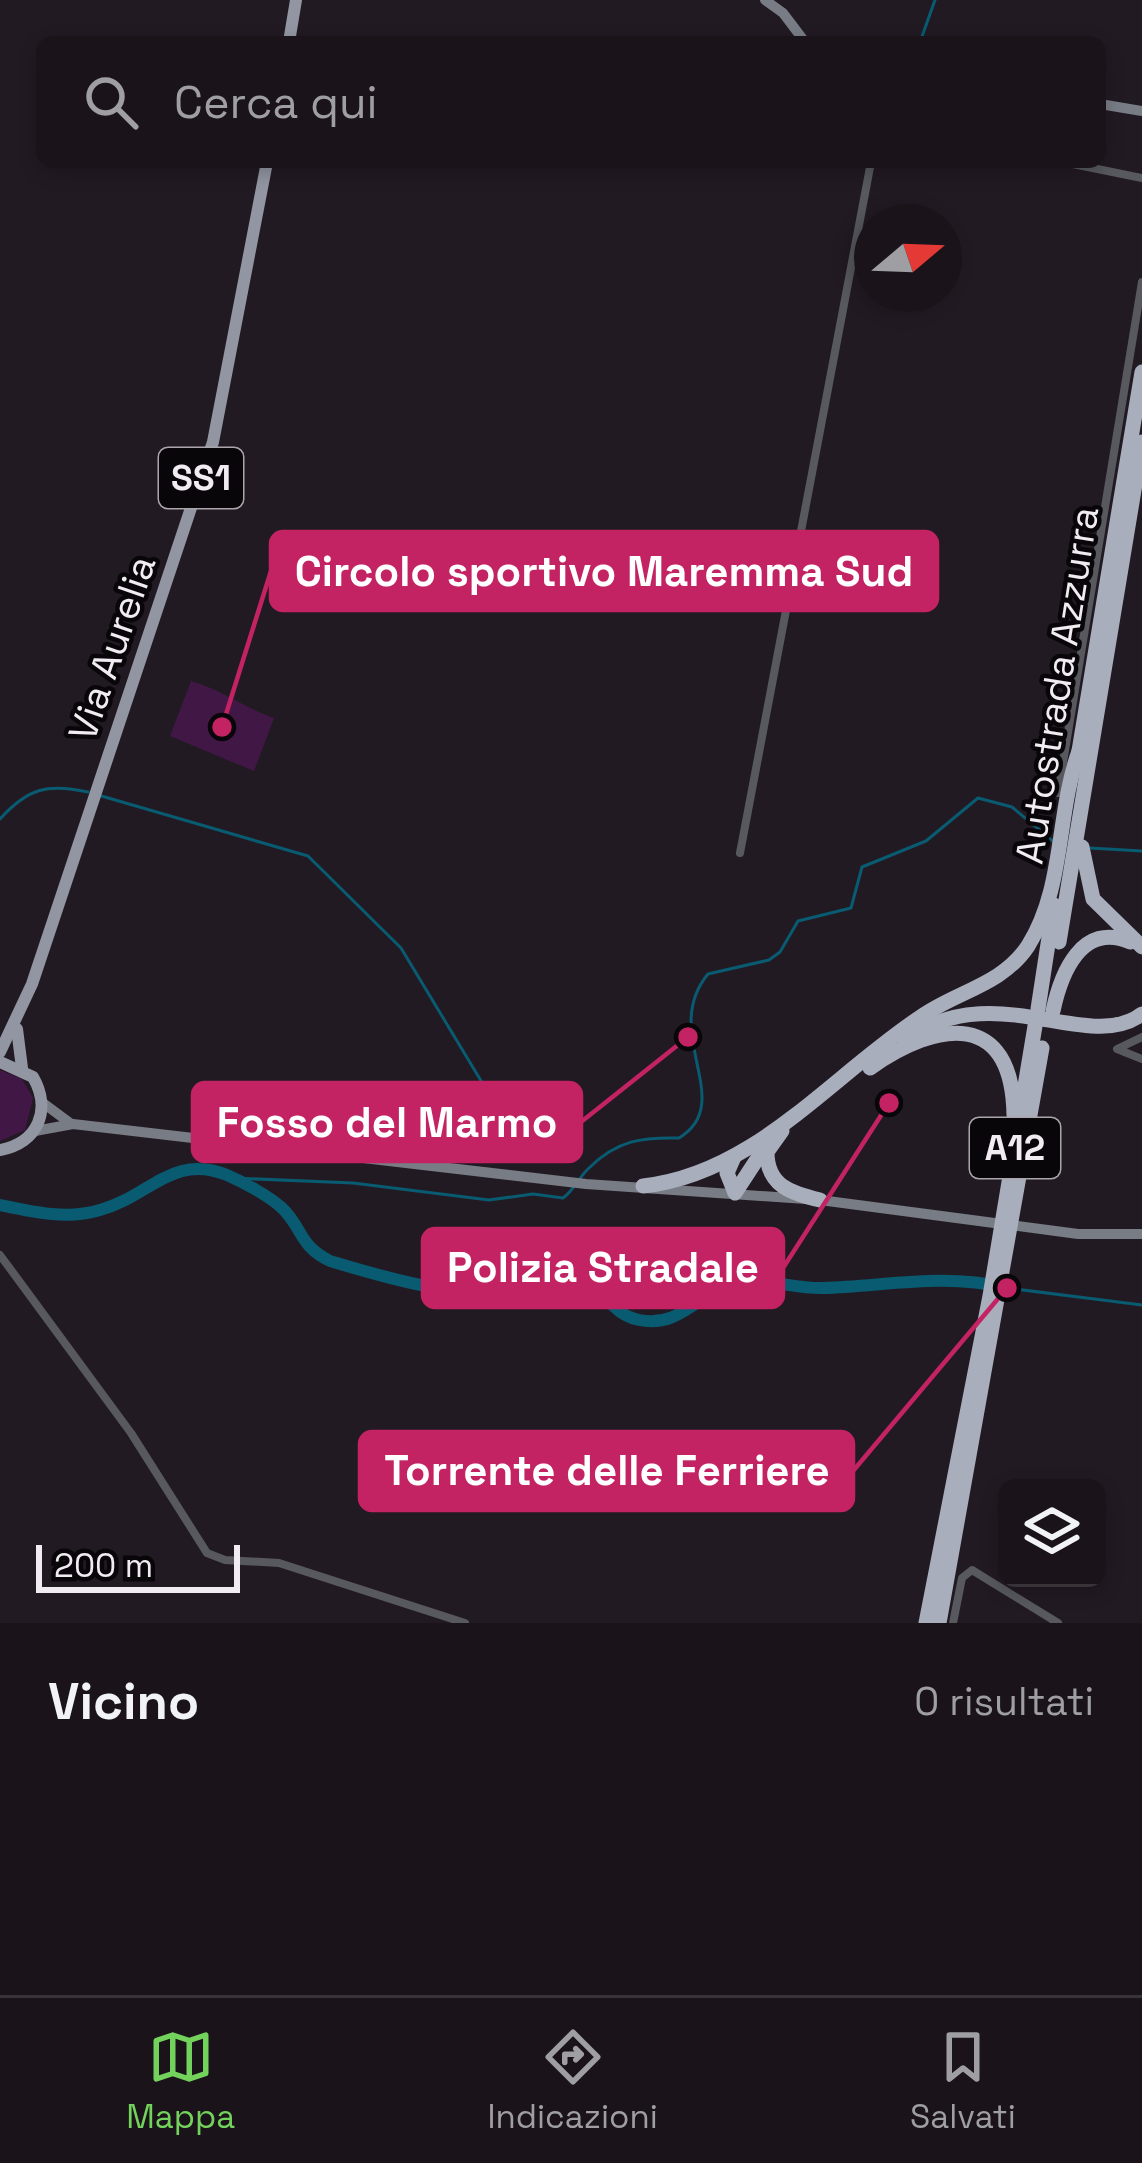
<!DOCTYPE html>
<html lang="it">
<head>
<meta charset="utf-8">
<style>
  body { margin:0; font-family:"Space Grotesk",sans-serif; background:#272127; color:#f1f3f6 }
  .controls { position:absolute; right:36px; bottom:36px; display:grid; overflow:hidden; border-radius:18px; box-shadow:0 6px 18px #0003 }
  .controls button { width:108px; height:108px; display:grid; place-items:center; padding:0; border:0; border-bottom:3px solid #383339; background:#1a141a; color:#f1f3f6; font:60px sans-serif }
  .compass { position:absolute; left:854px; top:204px; width:108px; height:108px; border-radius:50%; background:#1a141a; box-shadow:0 6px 18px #0003; rotate:71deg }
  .scale { position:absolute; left:36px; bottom:30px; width:204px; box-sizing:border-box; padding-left:12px; border:6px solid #f1ebf2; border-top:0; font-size:33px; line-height:42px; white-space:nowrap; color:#f1ebf2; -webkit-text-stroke:9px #09060a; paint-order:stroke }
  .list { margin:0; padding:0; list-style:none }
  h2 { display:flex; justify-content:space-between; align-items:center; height:156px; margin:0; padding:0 48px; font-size:51px }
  h2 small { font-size:39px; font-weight:400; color:#9f9ea2 }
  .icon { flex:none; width:66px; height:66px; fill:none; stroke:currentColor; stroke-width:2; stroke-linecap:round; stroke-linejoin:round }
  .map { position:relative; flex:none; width:1142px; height:1623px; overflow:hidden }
  .search { position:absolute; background:#1a141a; box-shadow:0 6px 18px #0003; left:36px; right:36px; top:36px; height:132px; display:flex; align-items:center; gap:30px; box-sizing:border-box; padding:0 42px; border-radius:18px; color:#9f9ea2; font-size:45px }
  .sheet { height:372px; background:#1a141a }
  nav { display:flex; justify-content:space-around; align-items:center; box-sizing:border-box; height:168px; border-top:3px solid #383339; background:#1a141a; font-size:33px; color:#9f9ea2 }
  nav a { display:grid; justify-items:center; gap:6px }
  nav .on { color:#73d25c }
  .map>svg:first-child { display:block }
</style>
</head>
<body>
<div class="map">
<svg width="1142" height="1623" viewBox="0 0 1142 1623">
  <rect width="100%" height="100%" fill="#221a23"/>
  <!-- green -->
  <g fill="#411746">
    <path d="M191 681C222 690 243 707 274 718L254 771 170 736Z"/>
    <polygon points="0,1070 22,1079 33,1098 25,1130 0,1141"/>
  </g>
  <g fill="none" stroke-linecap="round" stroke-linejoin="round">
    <!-- stream -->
    <g stroke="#085b70" stroke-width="3">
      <polyline points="920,42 935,0"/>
      <polyline points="98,795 308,856 401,948 495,1104"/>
      <path d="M0 819C28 788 48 783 88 792"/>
      <polyline points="1090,848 1142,851"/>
      <path d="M233 1178 353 1183 489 1200 533 1194 563 1198C574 1190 579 1177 589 1168 617 1140 643 1137 679 1138 738 1102 659 1033 708 974L769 960 780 952 798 921 851 908 862 867 926 841 978 798 1012 807 1055 843"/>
      <polyline points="1007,1288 1142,1305"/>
    </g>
    <!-- river -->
    <path stroke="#085b70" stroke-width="12" d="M0 1205C33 1212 67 1220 100 1210 149 1197 172 1153 227 1175 243 1182 269 1196 282 1208 303 1228 298 1245 330 1261 365 1271 454 1300 486 1286 511 1274 525 1242 555 1242 597 1257 596 1311 639 1320 683 1329 701 1288 740 1282 768 1278 795 1289 823 1288 887 1286 943 1273 1007 1288"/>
    <!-- street -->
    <g stroke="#57595f" stroke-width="8">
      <polyline points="1063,162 1142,178"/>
      <polyline points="1058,793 1142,282"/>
      <polyline points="740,853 871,162"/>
      <polyline points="1142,1037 1117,1049 1142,1059"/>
      <polyline points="0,1255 131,1433 207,1553 225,1560 279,1563 465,1623"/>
      <polyline points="953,1623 962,1578 972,1570 1058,1623"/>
    </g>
    <!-- secondary -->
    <g stroke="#787c85" stroke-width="10">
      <polyline points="765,0 783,13 805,42"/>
      <polyline points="1100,104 1142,111"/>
      <polyline points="43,1103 70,1123"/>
      <polyline points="35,1131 73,1124 586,1184 820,1200 1078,1234 1142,1234"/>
    </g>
    <!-- primary -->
    <g stroke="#9196a2" stroke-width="12">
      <polyline points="289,42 296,0"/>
      <polyline points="17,1029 22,1068"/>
      <polyline points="0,1052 32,984 213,442 267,162"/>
      <path d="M0 1062 33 1077C52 1110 38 1143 0 1150"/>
    </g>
    <!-- highway -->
    <g stroke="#a9aebd" stroke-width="15">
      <polyline points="1078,757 1142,372"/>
      <polyline points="1082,847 1093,899 1142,947"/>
      <polyline points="1059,942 1142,442"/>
      <polyline points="1038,1009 1054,905"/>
      <path d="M1053 1011C1061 973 1082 921 1130 942"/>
      <path d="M905 1040C994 975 1088 1055 1142 1014"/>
      <path d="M870 1068C938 1020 1012 1010 1014 1115"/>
      <path d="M782 1131 767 1152C767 1186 791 1193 820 1200"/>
      <polyline points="734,1157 727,1173 735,1193 767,1144"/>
      <path d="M643 1186C755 1174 832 1075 922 1016 958 991 1002 985 1028 946 1065 887 1056 815 1079 751"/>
      <polyline points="926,1623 990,1296 1036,1020"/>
      <polyline points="939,1623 1042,1048"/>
    </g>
  </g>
  <g text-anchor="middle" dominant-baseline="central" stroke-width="9" stroke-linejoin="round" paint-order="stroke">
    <!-- shield labels -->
    <g fill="#09060a" stroke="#aba6ac" stroke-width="3">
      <rect x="159" y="448" width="84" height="60" rx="9"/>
      <rect x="970" y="1118" width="90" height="60" rx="9"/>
    </g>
    <g font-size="36" font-weight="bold" fill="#f1ebf2">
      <text x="201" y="478">SS1</text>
      <text x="1015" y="1148">A12</text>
    </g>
    <!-- street labels -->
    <g font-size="39" fill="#f1ebf2" stroke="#09060a">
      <text transform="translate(112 648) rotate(-71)">Via Aurelia</text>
      <text transform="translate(1057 685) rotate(-81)">Autostrada Azzurra</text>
    </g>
  </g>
  <!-- callouts -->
  <path fill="none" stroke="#c42363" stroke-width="4.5" d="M222 727L271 571M688 1037L581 1122M889 1103L783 1268M1007 1288L853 1471"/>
  <g fill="#c42363" stroke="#09060a" stroke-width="4.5">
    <circle cx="222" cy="727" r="12"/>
    <circle cx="688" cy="1037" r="12"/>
    <circle cx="889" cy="1103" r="12"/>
    <circle cx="1007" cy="1288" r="12"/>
  </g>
  <g fill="#c42363" stroke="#c42363" stroke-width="4.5">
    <rect x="271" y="532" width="666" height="78" rx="12"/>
    <rect x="193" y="1083" width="388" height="78" rx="12"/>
    <rect x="423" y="1229" width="360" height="78" rx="12"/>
    <rect x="360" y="1432" width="493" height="78" rx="12"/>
  </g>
  <g font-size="42" text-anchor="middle" font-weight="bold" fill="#fff">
    <text x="604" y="586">Circolo sportivo Maremma Sud</text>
    <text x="387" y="1137">Fosso del Marmo</text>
    <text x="603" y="1282">Polizia Stradale</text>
    <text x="607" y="1485">Torrente delle Ferriere</text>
  </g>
</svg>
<div class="controls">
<button><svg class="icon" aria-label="layers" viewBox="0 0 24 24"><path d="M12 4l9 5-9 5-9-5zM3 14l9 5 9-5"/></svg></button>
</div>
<svg class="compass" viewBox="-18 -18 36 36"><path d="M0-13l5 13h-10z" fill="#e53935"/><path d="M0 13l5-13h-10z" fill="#9f9ea2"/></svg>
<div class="scale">200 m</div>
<div class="search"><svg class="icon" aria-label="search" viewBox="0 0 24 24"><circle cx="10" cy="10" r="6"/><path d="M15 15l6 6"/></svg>Cerca qui</div>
</div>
<section class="sheet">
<h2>Vicino<small>0 risultati</small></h2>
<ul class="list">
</ul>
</section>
<nav>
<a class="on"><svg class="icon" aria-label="map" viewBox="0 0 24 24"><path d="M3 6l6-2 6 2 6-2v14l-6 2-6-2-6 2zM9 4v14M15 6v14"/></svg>Mappa</a>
<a><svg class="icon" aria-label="directions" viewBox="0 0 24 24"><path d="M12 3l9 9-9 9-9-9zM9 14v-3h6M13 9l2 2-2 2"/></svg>Indicazioni</a>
<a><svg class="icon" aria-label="saved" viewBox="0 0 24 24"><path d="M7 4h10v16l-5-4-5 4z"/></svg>Salvati</a>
</nav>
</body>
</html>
